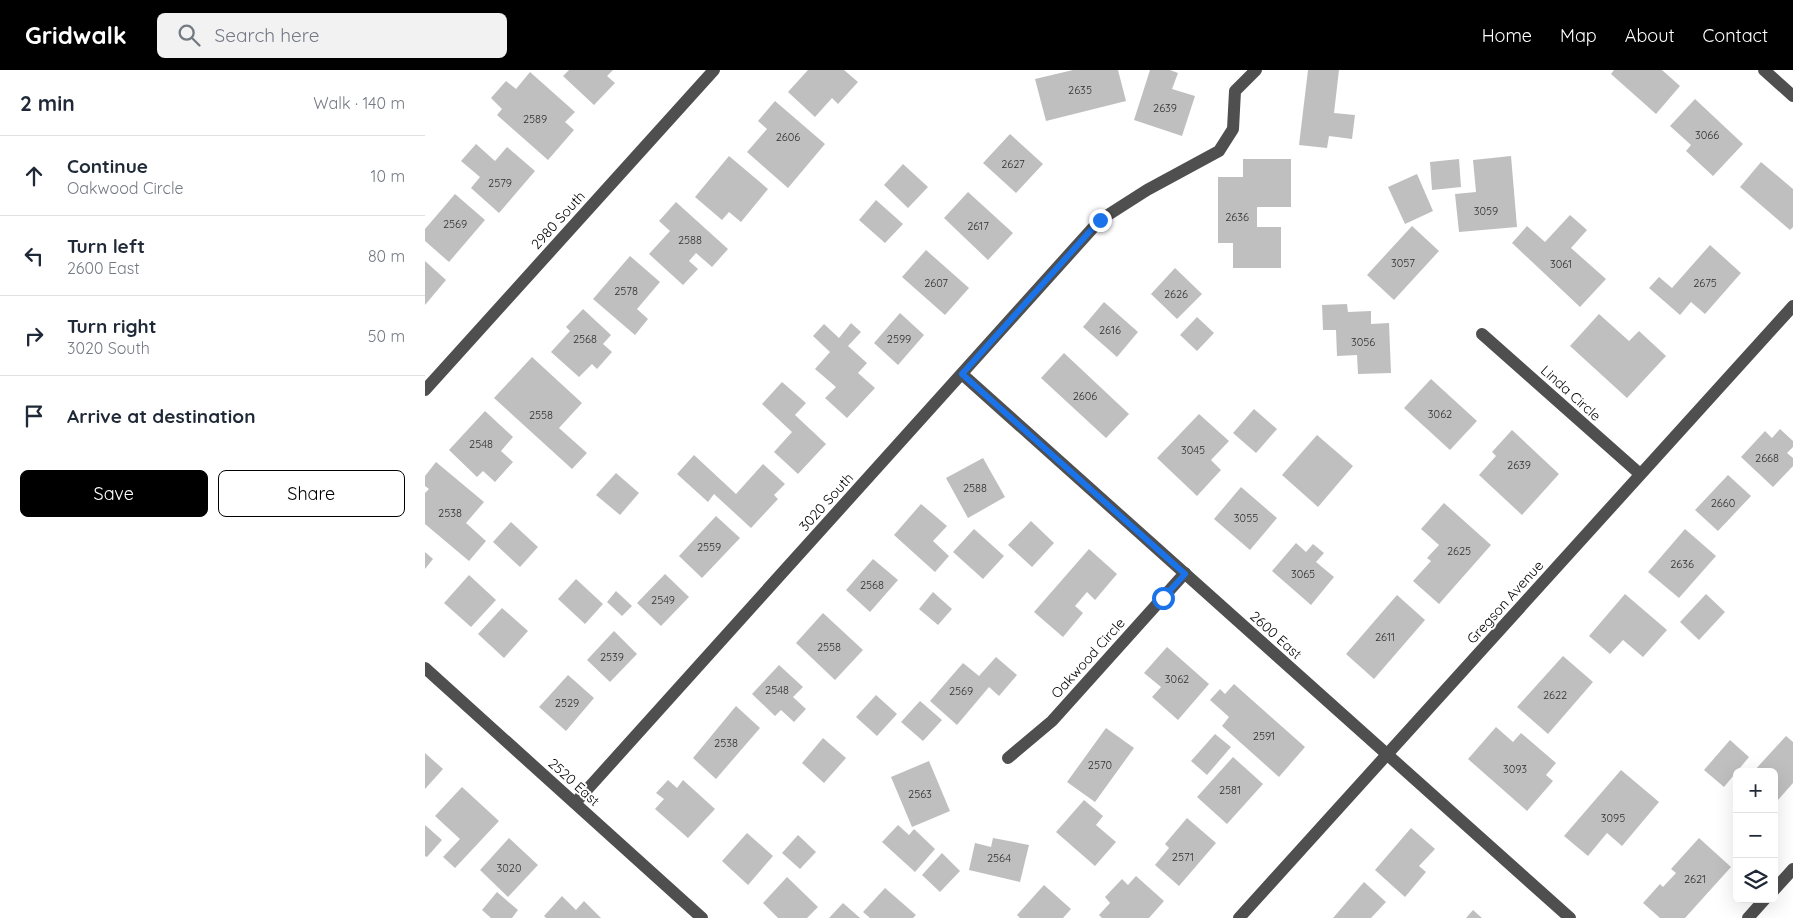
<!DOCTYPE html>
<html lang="en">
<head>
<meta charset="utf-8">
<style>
  body { margin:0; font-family:Quicksand,sans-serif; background:#f2f2f3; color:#1f2937 }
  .controls { position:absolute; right:15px; bottom:15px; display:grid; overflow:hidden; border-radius:8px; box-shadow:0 5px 20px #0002 }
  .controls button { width:45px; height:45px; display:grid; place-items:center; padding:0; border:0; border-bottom:1px solid #e0e1e3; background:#fff; color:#1f2937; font:25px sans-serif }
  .stop { position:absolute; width:15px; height:15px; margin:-11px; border:4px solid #1a73e8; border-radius:50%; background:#fff }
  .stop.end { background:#1a73e8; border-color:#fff; box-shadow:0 1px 5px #0008 }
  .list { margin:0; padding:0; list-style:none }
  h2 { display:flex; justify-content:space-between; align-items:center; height:65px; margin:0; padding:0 20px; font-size:21px }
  h2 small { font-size:16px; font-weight:400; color:#747a83 }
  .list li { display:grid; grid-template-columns:32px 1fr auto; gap:15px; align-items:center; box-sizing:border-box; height:80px; padding:0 20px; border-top:1px solid #e0e1e3 }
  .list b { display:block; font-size:19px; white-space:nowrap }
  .list p { margin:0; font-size:16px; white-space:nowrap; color:#747a83 }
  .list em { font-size:16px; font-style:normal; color:#747a83 }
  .actions { display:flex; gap:10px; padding:15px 20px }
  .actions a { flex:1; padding:11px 0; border:1px solid #000; border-radius:8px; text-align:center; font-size:18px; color:#000 }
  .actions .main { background:#000; color:#fff }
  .icon { flex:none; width:28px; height:28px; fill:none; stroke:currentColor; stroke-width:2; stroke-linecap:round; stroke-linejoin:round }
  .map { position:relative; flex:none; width:1368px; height:848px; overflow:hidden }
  header { display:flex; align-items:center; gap:30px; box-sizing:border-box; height:70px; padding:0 25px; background:#000; color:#fff }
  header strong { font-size:24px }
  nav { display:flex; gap:28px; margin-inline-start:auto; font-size:18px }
  .search { width:350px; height:45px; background:#f2f2f3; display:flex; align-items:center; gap:12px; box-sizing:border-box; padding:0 18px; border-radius:8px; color:#747a83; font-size:19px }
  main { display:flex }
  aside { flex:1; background:#fff }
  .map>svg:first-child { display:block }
</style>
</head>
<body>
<header>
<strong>Gridwalk</strong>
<div class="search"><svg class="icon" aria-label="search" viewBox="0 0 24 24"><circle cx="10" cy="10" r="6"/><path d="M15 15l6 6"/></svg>Search here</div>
<nav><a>Home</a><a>Map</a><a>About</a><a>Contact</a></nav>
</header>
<main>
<aside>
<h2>2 min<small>Walk · 140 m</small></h2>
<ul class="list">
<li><svg class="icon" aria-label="ahead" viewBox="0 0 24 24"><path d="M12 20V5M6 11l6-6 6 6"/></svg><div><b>Continue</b><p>Oakwood Circle</p></div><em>10 m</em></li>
<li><svg class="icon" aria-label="left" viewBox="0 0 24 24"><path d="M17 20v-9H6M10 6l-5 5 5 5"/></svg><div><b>Turn left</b><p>2600 East</p></div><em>80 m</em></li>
<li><svg class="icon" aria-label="right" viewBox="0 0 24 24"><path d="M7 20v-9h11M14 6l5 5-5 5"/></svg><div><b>Turn right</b><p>3020 South</p></div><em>50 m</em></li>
<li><svg class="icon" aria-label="arrive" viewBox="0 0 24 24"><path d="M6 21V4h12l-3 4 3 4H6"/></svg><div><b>Arrive at destination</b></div></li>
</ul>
<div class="actions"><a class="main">Save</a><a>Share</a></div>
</aside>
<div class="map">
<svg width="1368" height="848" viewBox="0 0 1368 848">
  <rect width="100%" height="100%" fill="#fff"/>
  <!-- building -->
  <g fill="#bfbfbf">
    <polygon points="144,0 188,0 182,6 190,13 169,35 138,6"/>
    <polygon points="383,0 419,0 433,12 413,34 407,28 390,47 363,22"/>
    <polygon points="648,0 693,0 701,31 621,51 610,9"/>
    <polygon points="725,0 745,0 753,3 747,19 770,26 757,66 709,50"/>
    <polygon points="883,0 914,0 909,43 930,45 927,69 904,66 902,78 874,75"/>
    <polygon points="1189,0 1237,0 1255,16 1231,44 1186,4"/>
    <polygon points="105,2 150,42 140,52 149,60 123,90 72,45 77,39 66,28 81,11 91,19"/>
    <polygon points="1270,29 1318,74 1288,106 1261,81 1266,75 1245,56"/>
    <polygon points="350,31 400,74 363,118 322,82 342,59 333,51"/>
    <polygon points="585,64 618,94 591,123 558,93"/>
    <polygon points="51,74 70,91 82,77 110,101 74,143 46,118 55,107 36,91"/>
    <polygon points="304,86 343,119 316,152 304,142 297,150 270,127"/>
    <polygon points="1086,86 1092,157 1034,162 1030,124 1051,122 1048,90"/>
    <polygon points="818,89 866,89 866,137 832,137 832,157 856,157 856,198 808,198 808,173 793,173 793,107 818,107"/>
    <polygon points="1034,89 1036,117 1007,120 1005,92"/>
    <polygon points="1336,92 1368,119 1368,157 1365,160 1315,117"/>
    <polygon points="478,94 503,117 483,138 459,115"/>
    <polygon points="992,104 1008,141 980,154 963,117"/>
    <polygon points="543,122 588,163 563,190 519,148"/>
    <polygon points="30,124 60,150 24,192 0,171 0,159"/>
    <polygon points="451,130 478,154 460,173 434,150"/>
    <polygon points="251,132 303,179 287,197 271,183 264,191 273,199 258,215 224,184 245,161 234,151"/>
    <polygon points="1145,145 1162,160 1146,178 1181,209 1155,237 1087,173 1102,156 1120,172"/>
    <polygon points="987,156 1014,181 969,230 942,205"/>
    <polygon points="1285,175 1316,203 1280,244 1266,232 1255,245 1224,218 1234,207 1247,218"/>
    <polygon points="501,180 544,218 520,245 477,207"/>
    <polygon points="205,186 235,212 212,239 223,249 210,265 168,229"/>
    <polygon points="0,191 21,210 0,235"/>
    <polygon points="750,198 777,224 752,249 726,224"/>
    <polygon points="679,232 713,262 692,287 658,257"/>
    <polygon points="922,234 923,242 946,241 946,254 964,253 966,303 933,304 932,285 912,286 911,260 898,260 897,235"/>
    <polygon points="158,239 186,265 178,274 187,282 172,299 167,294 154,307 126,282 145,261 141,257"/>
    <polygon points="475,243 499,265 473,295 449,273"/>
    <polygon points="1174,244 1204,271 1214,261 1241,286 1202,328 1145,276"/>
    <polygon points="772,247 789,263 772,281 755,265"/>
    <polygon points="426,253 436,262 423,276 442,293 433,303 450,318 422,348 400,328 411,317 390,299 405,282 388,266 399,254 414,268"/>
    <polygon points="639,283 704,344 681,368 616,308"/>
    <polygon points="107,287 157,333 134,358 162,383 147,399 69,328"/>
    <polygon points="1006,309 1052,351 1025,380 979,338"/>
    <polygon points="357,312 381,333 370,345 401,374 373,404 349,382 367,362 337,334"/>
    <polygon points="829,339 852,359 831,383 808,363"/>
    <polygon points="60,341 88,367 76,381 88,392 70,412 58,401 52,407 24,380"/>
    <polygon points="774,344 804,371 786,390 796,400 772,426 732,388"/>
    <polygon points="1355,359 1368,371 1368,377 1362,383 1368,388 1368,396 1348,417 1316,387 1340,361 1347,368"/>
    <polygon points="1087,360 1134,404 1097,445 1054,405 1071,386 1067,382"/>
    <polygon points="892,365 928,396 893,437 857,405"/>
    <polygon points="269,385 311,424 338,394 360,414 349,425 353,429 326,458 289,424 283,432 252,404"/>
    <polygon points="558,388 580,427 543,448 521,408"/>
    <polygon points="11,392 59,432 41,453 61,471 44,491 0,454 0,423 4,419 0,416 0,406"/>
    <polygon points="191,403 214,423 195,445 171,425"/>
    <polygon points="1303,405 1326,426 1293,461 1270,440"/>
    <polygon points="816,417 852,448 825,480 789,449"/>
    <polygon points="1019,433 1066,475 1014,534 988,511 1006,491 1002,488 1014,475 996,459"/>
    <polygon points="496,434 522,456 508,471 524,486 510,502 469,465"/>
    <polygon points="291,446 315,468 277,508 254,486"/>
    <polygon points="606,451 629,473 607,497 583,475"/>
    <polygon points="86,452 113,477 95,497 68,472"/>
    <polygon points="549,459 579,486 558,509 528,482"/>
    <polygon points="1260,459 1291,486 1254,528 1223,502"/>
    <polygon points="871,473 881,482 888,474 899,483 891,492 909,507 886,535 847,501"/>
    <polygon points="664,479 692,504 670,530 662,522 650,536 658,543 638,567 609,542"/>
    <polygon points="0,482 8,489 0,499"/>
    <polygon points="448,489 473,510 445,542 421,520"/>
    <polygon points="240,504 264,527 236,556 212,533"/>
    <polygon points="44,505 71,530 46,557 19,533"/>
    <polygon points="151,509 178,534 160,554 133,529"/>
    <polygon points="191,521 207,536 197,546 182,532"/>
    <polygon points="508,522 527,539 513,555 494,539"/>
    <polygon points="1200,524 1242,560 1218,587 1198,570 1185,584 1164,566"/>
    <polygon points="1281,524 1300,542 1274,570 1255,552"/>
    <polygon points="972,525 1000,550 949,609 921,584"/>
    <polygon points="77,538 103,561 79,588 53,564"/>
    <polygon points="398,543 438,580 410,610 371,573"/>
    <polygon points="189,561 212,584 185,612 162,590"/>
    <polygon points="742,577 784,614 753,650 727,627 736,617 719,603"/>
    <polygon points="1138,586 1168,612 1123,664 1092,637"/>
    <polygon points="571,587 592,605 574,626 564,617 532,655 505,631 538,593 554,606"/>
    <polygon points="354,595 378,617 368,627 381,639 369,652 356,640 350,646 327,624"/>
    <polygon points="143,605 169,628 141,661 114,637"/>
    <polygon points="809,614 880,677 854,707 797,656 804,647 785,630 795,619 800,624"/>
    <polygon points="451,625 472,644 452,666 431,647"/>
    <polygon points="495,631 517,650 498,671 476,652"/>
    <polygon points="311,636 335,658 291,709 268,688"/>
    <polygon points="1071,657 1088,672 1096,663 1131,693 1121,705 1128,711 1102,741 1043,689"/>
    <polygon points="681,658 709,678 670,732 642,712"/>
    <polygon points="790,664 806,677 782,705 766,691"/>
    <polygon points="1361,666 1368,672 1368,713 1352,731 1349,728 1349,702 1328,702"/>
    <polygon points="398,668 421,688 399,713 377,693"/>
    <polygon points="1305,670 1324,687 1299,717 1279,700"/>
    <polygon points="0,683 18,699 0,719"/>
    <polygon points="808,687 838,714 802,754 772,727"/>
    <polygon points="504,691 525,741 487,757 466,707"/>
    <polygon points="1196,700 1234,732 1197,776 1182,763 1163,786 1139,766"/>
    <polygon points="243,710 252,718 258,710 290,739 263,768 230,739 239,729 231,723"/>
    <polygon points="37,717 74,751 30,798 18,787 35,769 10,746"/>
    <polygon points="659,730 678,746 671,755 691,772 670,796 631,762"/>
    <polygon points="762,748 791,773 754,816 730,795 744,778 740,774"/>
    <polygon points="0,755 17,770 2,787 0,786"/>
    <polygon points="473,755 484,765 489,759 510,779 490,802 457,772"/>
    <polygon points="986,758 1010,779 994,796 1001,802 980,827 950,800"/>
    <polygon points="322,763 348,786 323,815 297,791"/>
    <polygon points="373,765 391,782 375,799 357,783"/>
    <polygon points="84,768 113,795 83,827 55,800"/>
    <polygon points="568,768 604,775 595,812 544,800 550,773 566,777"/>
    <polygon points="1274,768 1306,797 1260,848 1235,848 1218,833 1235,814 1238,817 1251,803 1246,799"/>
    <polygon points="517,783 535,801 515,822 497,805"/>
    <polygon points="711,806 739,831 724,848 677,848 674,845 685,833 680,827 697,809 703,815"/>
    <polygon points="362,807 393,837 382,848 353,848 338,833"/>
    <polygon points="939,812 961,832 946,848 908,848"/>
    <polygon points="619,815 646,839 638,848 595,848 592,845"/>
    <polygon points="460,818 491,845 488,848 445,848 438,842"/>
    <polygon points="72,822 93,840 87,848 66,848 57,840"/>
    <polygon points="137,826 151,840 159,831 176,848 121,848 119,846"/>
    <polygon points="418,833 435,848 404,848"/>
    <polygon points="1048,840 1057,848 1041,848"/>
  </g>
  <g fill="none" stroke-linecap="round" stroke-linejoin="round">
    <!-- minor -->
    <g stroke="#4f4f4f" stroke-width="12">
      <polyline points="1339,0 1368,26"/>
      <polyline points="1057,264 1215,404"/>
      <polyline points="537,304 1145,848"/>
      <polyline points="0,320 289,0"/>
      <polyline points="0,598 277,848"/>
      <polyline points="583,688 627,651 760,503"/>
      <polyline points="150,733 675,150 722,120 794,81 808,59 810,21 831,0"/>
      <polyline points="1349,820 1368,799"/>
      <polyline points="814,848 1368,236"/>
      <polyline points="1323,848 1340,829"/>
    </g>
  </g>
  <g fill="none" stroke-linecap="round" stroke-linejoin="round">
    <!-- route -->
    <polyline stroke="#1a73e8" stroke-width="6" points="675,150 537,304 760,504 738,528"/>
  </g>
  <g text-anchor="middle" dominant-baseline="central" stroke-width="4" stroke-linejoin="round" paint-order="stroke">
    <!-- number labels -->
    <g font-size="11" fill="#303030">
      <text x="655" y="20">2635</text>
      <text x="740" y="38">2639</text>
      <text x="110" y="49">2589</text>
      <text x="1282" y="65">3066</text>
      <text x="363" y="67">2606</text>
      <text x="588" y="94">2627</text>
      <text x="75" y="113">2579</text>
      <text x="1061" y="141">3059</text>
      <text x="812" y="147">2636</text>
      <text x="30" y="154">2569</text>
      <text x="553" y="156">2617</text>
      <text x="265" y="170">2588</text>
      <text x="978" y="193">3057</text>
      <text x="1136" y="194">3061</text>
      <text x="511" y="213">2607</text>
      <text x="1280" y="213">2675</text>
      <text x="201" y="221">2578</text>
      <text x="751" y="224">2626</text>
      <text x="685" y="260">2616</text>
      <text x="160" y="269">2568</text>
      <text x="474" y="269">2599</text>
      <text x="938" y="272">3056</text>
      <text x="660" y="326">2606</text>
      <text x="1015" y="344">3062</text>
      <text x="116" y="345">2558</text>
      <text x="56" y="374">2548</text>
      <text x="768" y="380">3045</text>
      <text x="1342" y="388">2668</text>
      <text x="1094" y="395">2639</text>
      <text x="550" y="418">2588</text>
      <text x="1298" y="433">2660</text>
      <text x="25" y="443">2538</text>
      <text x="821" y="448">3055</text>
      <text x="284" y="477">2559</text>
      <text x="1034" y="481">2625</text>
      <text x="1257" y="494">2636</text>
      <text x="878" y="504">3065</text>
      <text x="447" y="515">2568</text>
      <text x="238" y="530">2549</text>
      <text x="960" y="567">2611</text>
      <text x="404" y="577">2558</text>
      <text x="187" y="587">2539</text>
      <text x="752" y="609">3062</text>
      <text x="352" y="620">2548</text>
      <text x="536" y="621">2569</text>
      <text x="1130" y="625">2622</text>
      <text x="142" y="633">2529</text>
      <text x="839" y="666">2591</text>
      <text x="301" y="673">2538</text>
      <text x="675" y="695">2570</text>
      <text x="1090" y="699">3093</text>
      <text x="805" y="720">2581</text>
      <text x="495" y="724">2563</text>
      <text x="1188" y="748">3095</text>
      <text x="758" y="787">2571</text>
      <text x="574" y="788">2564</text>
      <text x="84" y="798">3020</text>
      <text x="1270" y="809">2621</text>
    </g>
    <!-- street labels -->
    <g font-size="14" fill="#000" stroke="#fff">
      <text transform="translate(133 150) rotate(-48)">2980 South</text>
      <text transform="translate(1146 323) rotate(42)">Linda Circle</text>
      <text transform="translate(401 432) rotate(-48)">3020 South</text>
      <text transform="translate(1080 532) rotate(-48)">Gregson Avenue</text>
      <text transform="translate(851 565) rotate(42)">2600 East</text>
      <text transform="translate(663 588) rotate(-48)">Oakwood Circle</text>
      <text transform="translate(149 712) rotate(42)">2520 East</text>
    </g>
  </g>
</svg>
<div class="controls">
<button>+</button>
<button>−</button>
<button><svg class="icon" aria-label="layers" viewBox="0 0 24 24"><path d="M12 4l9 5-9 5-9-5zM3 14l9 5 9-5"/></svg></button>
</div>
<div class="stop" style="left:738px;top:528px"></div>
<div class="stop end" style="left:675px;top:150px"></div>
</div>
</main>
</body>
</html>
